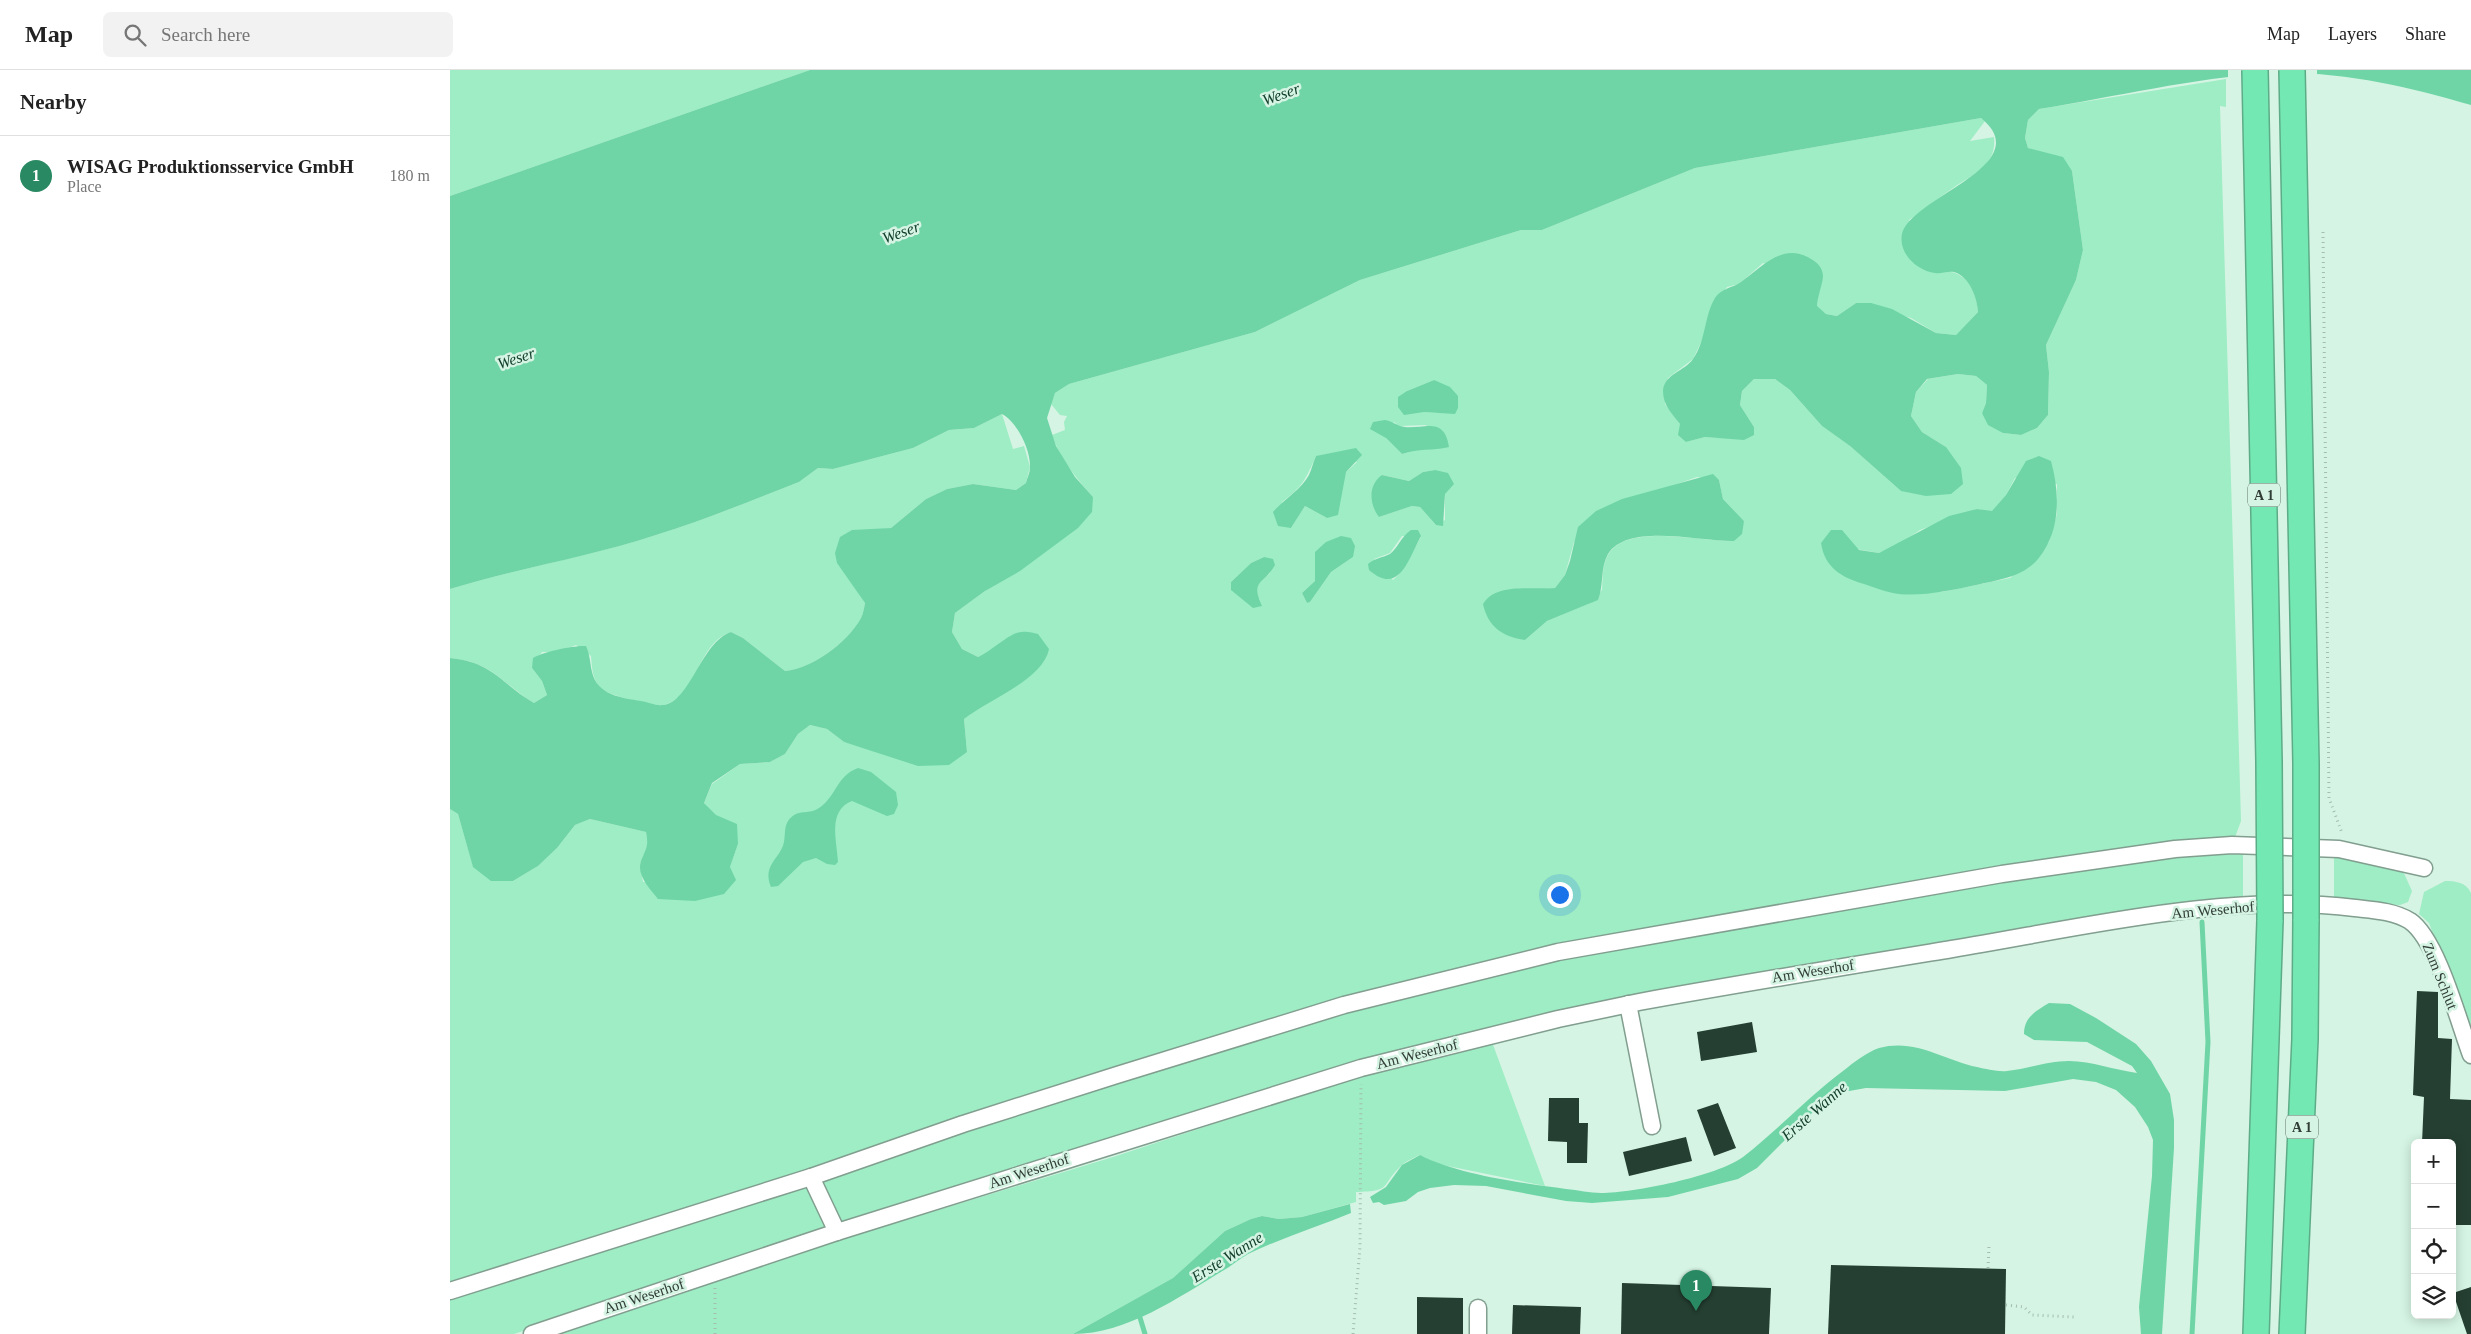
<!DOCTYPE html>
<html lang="en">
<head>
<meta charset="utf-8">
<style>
  body { margin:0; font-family:"Times New Roman",serif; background:#f2f2f2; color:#222 }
  .controls { position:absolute; right:15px; bottom:15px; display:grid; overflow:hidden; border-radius:8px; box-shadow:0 2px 12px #0003 }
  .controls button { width:45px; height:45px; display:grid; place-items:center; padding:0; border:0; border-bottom:1px solid #e0e0e0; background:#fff; color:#222; font:25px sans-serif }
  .you { position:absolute; left:1109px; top:824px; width:18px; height:18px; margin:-12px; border:4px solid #fff; border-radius:50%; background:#1a73e8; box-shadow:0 0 0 8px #1a73e833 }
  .badge { display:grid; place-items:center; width:32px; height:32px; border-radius:50%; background:#298962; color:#fff; font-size:16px; font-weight:700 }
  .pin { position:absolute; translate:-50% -41px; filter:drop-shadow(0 1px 2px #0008) }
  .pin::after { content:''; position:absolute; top:26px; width:18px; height:15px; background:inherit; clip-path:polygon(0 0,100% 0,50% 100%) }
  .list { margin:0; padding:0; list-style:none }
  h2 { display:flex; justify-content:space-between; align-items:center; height:65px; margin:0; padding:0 20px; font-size:21px }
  h2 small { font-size:16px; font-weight:400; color:#767676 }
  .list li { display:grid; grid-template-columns:32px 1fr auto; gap:15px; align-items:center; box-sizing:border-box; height:80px; padding:0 20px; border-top:1px solid #e0e0e0 }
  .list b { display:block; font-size:19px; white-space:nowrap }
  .list p { margin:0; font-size:16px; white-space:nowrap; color:#767676 }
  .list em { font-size:16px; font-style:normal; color:#767676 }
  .icon { flex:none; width:28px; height:28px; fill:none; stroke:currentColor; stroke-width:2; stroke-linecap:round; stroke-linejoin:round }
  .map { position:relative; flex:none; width:2021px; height:1264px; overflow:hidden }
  header { display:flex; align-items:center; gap:30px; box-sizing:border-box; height:70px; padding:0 25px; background:#fff; border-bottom:1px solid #e0e0e0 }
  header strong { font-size:24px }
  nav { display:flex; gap:28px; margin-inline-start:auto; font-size:18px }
  .search { width:350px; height:45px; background:#f2f2f2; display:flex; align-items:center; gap:12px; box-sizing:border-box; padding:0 18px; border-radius:8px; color:#767676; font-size:19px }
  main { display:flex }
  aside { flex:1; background:#fff }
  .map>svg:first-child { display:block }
</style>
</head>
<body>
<header>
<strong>Map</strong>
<div class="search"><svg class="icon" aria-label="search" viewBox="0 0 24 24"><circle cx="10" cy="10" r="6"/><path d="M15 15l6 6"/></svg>Search here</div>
<nav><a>Map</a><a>Layers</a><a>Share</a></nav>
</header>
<main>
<aside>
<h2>Nearby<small></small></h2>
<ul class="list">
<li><span class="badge">1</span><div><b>WISAG Produktionsservice GmbH</b><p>Place</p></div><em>180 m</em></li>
</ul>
</aside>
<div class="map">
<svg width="2021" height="1264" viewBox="0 0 2021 1264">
  <rect width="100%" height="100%" fill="#d5f4e3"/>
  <!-- green -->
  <g fill="#9eedc5" fill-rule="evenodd">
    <polygon points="0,0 360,0 0,126"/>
    <path d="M1776 9V37L1770 36 1791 751 1784 770 1793 782V831L1117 942 263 1198 64 1264H0V739L8 744 23 796 63 811 88 796 107 778 125 755 140 749 196 762 199 775 190 794 193 812 280 797 288 774 254 733 262 714 290 694 320 692 335 684 348 664 360 655 377 659 394 672 430 682H517L514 649 527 638 555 569 539 583 528 587 512 579 502 562 505 543 535 521 643 427C627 409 610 389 602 365L615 360 614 352 617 346 610 345 601 334 605 323 619 314 805 262 910 210 1071 160H1092L1245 98 1531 48 1535 51 1520 71 1544 67C1547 96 1523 104 1503 118 1488 128 1474 140 1459 150L1485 203C1490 203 1500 201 1505 203 1521 209 1527 227 1528 242L1506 265 1486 263 1461 248 1406 233 1387 246 1376 244 1366 236 1368 219 1373 208 1313 193 1289 214 1277 217 1260 241 1254 266 1243 289 1218 308 1215 334 1230 354 1236 372 1255 367 1274 368 1304 357 1290 335 1292 321 1304 309H1325L1340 320 1372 356 1400 376 1451 421 1496 377 1472 362 1461 346 1466 322 1478 309 1508 304 1526 306 1537 315 1536 333 1532 343 1553 363 1571 365 1587 358 1598 345 1599 302 1596 275 1626 210 1633 180 1622 101 1593 83 1578 78 1575 68 1578 50 1589 39ZM984 310 1005 343 974 342 957 321ZM944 352 949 356 976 355 988 379 973 378 952 384 936 368ZM866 386 907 392 896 402 877 448 855 436 841 458 832 432C853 417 856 408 866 386ZM985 400 995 423V450L986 455 970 437 962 436 929 447 932 405 959 411 973 402ZM1247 407 1269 410 1273 429 1294 451 1284 471C1253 472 1175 452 1158 485 1152 495 1153 508 1152 520L1138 534 1097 551 1075 570 1079 520 1105 518 1115 505 1124 472 1201 423ZM1565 408 1607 414V444L1599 472 1560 508 1492 522 1371 473 1429 483 1449 474 1470 460 1527 439 1542 442 1556 425ZM952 466 971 467 950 503 943 510 924 489 940 483ZM865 482 903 487 881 502 860 532 857 533 852 523 865 511ZM814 487 820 503 807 515 805 523 810 530 781 512 801 493Z"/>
    <path d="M552 344 563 379 574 376 580 397 576 413 566 420 523 414 497 419 476 429 441 458 422 460 403 514 415 533C414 538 413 544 411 548 397 573 363 598 335 601L293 568 281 562C253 571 249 607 230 626 226 630 217 635 213 635 201 636 159 626 151 618 142 610 142 597 141 586L126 575 108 582H92L82 598 92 611 97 625 84 633C51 613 43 592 0 588V519C68 498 138 487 206 465 255 450 302 430 349 412L368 398 383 399 463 378 499 360 524 358Z"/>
    <polygon points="1884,783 1952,799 1962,821 1958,832 1950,835 1884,832"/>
    <path d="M1995 811C2005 811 2016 812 2021 823V965L1979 853 1969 844 1974 822Z"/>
    <path d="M1042 972 1095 1116 988 1094 969 1085C964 1088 956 1091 952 1095 929 1116 944 1121 906 1122V1132L852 1147 829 1149 812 1146 801 1149 775 1161 723 1208 623 1264H99L251 1212 663 1087 907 1007Z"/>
  </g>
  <!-- water -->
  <g fill="#6fd5a6">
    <path d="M360 0H2021V35C1958 16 1885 0 1819 3 1744 8 1664 27 1589 39L1578 50 1575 68 1578 78 1613 87 1622 101 1633 180 1626 210 1596 275 1599 302 1598 345 1587 358 1571 365 1553 363 1538 355 1532 343 1536 333 1537 315 1526 306 1508 304 1477 309 1466 322 1461 346 1472 362 1496 377 1511 398 1513 414 1501 424 1476 426 1451 421 1400 376 1372 356 1340 320 1325 309H1304L1292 321 1290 335 1304 357V365L1294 370 1255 367 1236 372 1228 365 1230 354C1222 344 1213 335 1213 321 1214 304 1235 301 1243 289 1256 271 1254 246 1265 228 1271 218 1283 218 1291 212 1311 198 1333 171 1361 189 1368 193 1373 198 1373 207 1373 212 1367 228 1367 236L1376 244 1387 246 1406 233H1421L1442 239 1486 263 1506 265 1528 242C1527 228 1520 207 1504 202 1498 201 1491 204 1485 203 1467 201 1448 183 1452 164 1461 127 1589 95 1531 48L1245 98 1092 160H1071L910 210 805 262 619 314 605 323 597 348 606 376 625 407 643 427 642 442 628 458 570 501 535 521 505 543 502 562 512 579 528 587C541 582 560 562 572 562 577 561 583 563 588 564L599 579C593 610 539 629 514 649L517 682 499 695 468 696 394 672 377 659 360 655 348 664 335 684 320 692 290 694 262 713 254 733 266 745 287 754 288 774 280 797 286 810 274 824 245 831 208 829C200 819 186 805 191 791 196 778 199 777 196 762L140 749 125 755 107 778 88 796 63 811H41L23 797 8 744 0 739V588C43 592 50 613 84 633L97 625 92 611 82 598 83 588C92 582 125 575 136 576 140 585 140 593 142 602 147 625 172 628 191 631 198 632 206 636 213 635 240 633 251 572 281 562L293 568 335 601C363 598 397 573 411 548 413 544 414 538 415 533L387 493 385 483 390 467 402 460 441 458 476 429 497 419 523 414 566 420 576 413C577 408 580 403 580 398 581 380 567 352 552 344L524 358 499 360 463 378 383 399 368 398 349 412C302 430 255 450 206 465 139 487 68 498 0 519V126Z"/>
    <polygon points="984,310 1000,317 1008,326 1008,338 1005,344 974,342 954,345 948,337 948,327 957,321"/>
    <path d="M935 350C941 351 945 354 950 356 970 362 994 343 999 377 982 381 969 378 952 384L936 368 920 359 923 352Z"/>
    <path d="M906 378 912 385 896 402 888 445 877 448 855 436 841 458 828 456 823 442C834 429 851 420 859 405 862 399 863 392 866 386Z"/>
    <path d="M1589 386 1601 391C1610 424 1611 461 1588 489 1573 507 1548 510 1526 515 1503 520 1466 528 1443 523 1433 521 1424 517 1414 514 1391 507 1375 498 1371 473L1381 460H1392L1409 480 1429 483 1499 446 1527 439 1542 441 1556 425 1576 391Z"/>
    <path d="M985 400 998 403 1004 414 995 424 993 456 986 455 970 437 962 436 929 447C919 434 918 415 932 405L959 411 973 402Z"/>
    <path d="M1263 404 1269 410 1273 429 1294 451 1292 464 1284 471C1252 472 1178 452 1158 484 1150 498 1154 515 1148 530L1097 551 1075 570C1053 567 1038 557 1033 534 1046 512 1082 520 1105 518L1115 505 1120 491 1128 457 1146 441 1172 429Z"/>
    <path d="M961 460H968L971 466C958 490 949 526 919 500L918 494C925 488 932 488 940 484 948 478 950 468 961 460Z"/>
    <polygon points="891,466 901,468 905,476 903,487 881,502 860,532 857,533 852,523 865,511 865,482 876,472"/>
    <path d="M814 487 823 489 825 495C813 516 800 509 812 536L803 538 781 520V512L801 493Z"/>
    <path d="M408 698 421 702 446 722 448 735 444 744 437 746 402 731C377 741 387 770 388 792L385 795 377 794 366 788 353 792 328 816 321 817C312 794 330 790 334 772 336 761 333 753 344 745 352 740 361 744 369 738 387 726 386 706 408 698Z"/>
    <path d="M1599 933 1620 934 1646 948 1686 974 1701 991 1720 1024 1724 1050V1078L1712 1264H1691L1689 1237 1702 1106 1703 1070 1698 1057 1685 1037 1666 1020 1646 1012 1623 1009 1555 1021 1416 1018 1388 1023 1372 1033 1307 1098 1288 1109 1218 1127 1142 1133 1116 1131 1036 1116 1004 1115 980 1118 968 1122 956 1131 934 1135 929 1132 923 1133 920 1127 936 1117 952 1095 970 1085C1009 1105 1072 1113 1116 1119 1128 1120 1140 1123 1151 1123 1184 1123 1267 1106 1293 1087 1328 1060 1358 1027 1393 1001 1403 993 1417 982 1429 978 1465 968 1494 990 1527 997 1536 999 1548 1002 1557 1001 1578 999 1597 991 1619 991 1642 991 1664 1000 1687 1003L1682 996 1637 972 1584 970 1574 964C1574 947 1586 941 1599 933Z"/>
    <path d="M900 1134 901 1143C867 1157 831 1168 798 1184 791 1188 785 1193 779 1197 732 1225 678 1264 623 1264L723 1208 775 1161 801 1149 812 1146 829 1149 852 1147Z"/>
  </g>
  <!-- pier -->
  <polygon fill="#d5f4e3" points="1778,0 1867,0 1867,6 1820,5 1778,11"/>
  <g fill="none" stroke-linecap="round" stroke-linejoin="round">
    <!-- stream -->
    <g stroke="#6fd5a6" stroke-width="5">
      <polyline points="688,1241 695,1264"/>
      <polyline points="1742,1264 1758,972 1752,852"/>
    </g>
  </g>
  <!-- building -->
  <g fill="#253f32">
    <polygon points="1967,921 1988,922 1988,968 2002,969 2000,1029 2021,1030 2021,1155 2002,1155 2002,1073 1972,1073 1974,1027 1963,1025"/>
    <polygon points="1302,952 1307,982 1251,991 1247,962"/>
    <polygon points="1099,1028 1129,1028 1129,1053 1138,1053 1137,1093 1117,1093 1117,1072 1098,1071"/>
    <polygon points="1268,1033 1286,1078 1264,1086 1247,1040"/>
    <polygon points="1236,1067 1242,1091 1179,1106 1173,1082"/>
    <polygon points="1381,1195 1556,1199 1555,1264 1378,1264"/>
    <polygon points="1172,1213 1321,1218 1319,1264 1171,1264"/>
    <polygon points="2021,1217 2021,1264 2017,1264 2003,1223"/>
    <polygon points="967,1227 1013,1228 1013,1264 967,1264"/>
    <polygon points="1063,1235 1131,1237 1130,1264 1062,1264"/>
  </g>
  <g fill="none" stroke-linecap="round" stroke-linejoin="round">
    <defs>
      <g id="minor">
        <polyline points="1178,934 1202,1056"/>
        <polyline points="361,1107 387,1162"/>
        <polyline points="0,1221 361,1107 513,1054 667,1005 894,935 1108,882 1552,804 1725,779 1782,775 1889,779 1974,798"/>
        <path d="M82 1264 387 1162 911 998 1108 949 1189 932C1293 913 1398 896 1502 879 1630 858 1776 822 1905 838 1923 840 1944 841 1960 851 1987 869 2009 953 2021 985"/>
        <polyline points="1028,1264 1028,1238"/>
      </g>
      <g id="highway">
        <polyline points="1806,1264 1820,850"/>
        <polyline points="1842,1264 1855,969 1856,849"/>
      </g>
    </defs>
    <!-- minor casing -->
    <use href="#minor" stroke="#819e8f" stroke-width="19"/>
    <!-- highway casing -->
    <use href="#highway" stroke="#5dac88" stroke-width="28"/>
    <!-- path -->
    <g stroke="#a4bdaf" stroke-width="3" stroke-dasharray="1 4" stroke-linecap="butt">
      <polyline points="1873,162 1879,728 1892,763"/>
      <polyline points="1538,1198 1539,1176"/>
      <polyline points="1556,1235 1574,1237 1582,1245 1625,1247"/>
      <polyline points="265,1264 265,1218"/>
      <polyline points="903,1264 910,1177 911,1014"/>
    </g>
    <!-- minor -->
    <use href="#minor" stroke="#fff" stroke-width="16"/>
    <!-- highway -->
    <use href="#highway" stroke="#74e8b3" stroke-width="25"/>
    <defs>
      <g id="highway-bridge">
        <polyline points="1805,0 1819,691 1820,850"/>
        <polyline points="1842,0 1856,693 1856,849"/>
      </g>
    </defs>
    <!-- highway-bridge casing -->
    <use href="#highway-bridge" stroke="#5dac88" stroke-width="28" stroke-linecap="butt"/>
    <!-- highway-bridge -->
    <use href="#highway-bridge" stroke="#74e8b3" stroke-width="25"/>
  </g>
  <g text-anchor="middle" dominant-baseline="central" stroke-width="5" stroke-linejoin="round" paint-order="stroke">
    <!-- shield labels -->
    <g fill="#d5f4e3" stroke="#62746b" stroke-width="1">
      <rect x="1798" y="413.5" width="32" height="23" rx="4"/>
      <rect x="1836" y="1045.5" width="32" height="23" rx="4"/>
    </g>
    <g font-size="14" font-weight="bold" fill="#313d37">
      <text x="1814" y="425">A 1</text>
      <text x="1852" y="1057">A 1</text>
    </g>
    <!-- street labels -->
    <g font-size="15" fill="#313d37" stroke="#d5f4e3">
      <text transform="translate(1763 840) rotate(-5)">Am Weserhof</text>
      <text transform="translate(1363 901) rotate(-9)">Am Weserhof</text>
      <text transform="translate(1990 906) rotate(68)">Zum Schlut</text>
      <text transform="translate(967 984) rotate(-14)">Am Weserhof</text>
      <text transform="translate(579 1101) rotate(-18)">Am Weserhof</text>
      <text transform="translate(194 1226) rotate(-18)">Am Weserhof</text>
    </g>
    <!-- water labels -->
    <g font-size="16" font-style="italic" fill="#14402d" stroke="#d5f4e3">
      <text transform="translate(831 24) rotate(-20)">Weser</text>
      <text transform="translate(451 162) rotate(-20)">Weser</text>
      <text transform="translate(66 288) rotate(-18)">Weser</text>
      <text transform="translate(1364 1041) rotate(-41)">Erste Wanne</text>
      <text transform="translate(777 1187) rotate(-32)">Erste Wanne</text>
    </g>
  </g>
</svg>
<div class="controls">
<button>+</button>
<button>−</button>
<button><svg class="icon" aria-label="locate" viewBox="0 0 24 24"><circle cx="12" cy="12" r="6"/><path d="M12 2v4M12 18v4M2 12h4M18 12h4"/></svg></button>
<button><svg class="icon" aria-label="layers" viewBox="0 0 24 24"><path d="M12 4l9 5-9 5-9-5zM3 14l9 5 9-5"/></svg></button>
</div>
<div class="you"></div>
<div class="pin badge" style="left:1246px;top:1241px">1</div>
</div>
</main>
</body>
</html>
